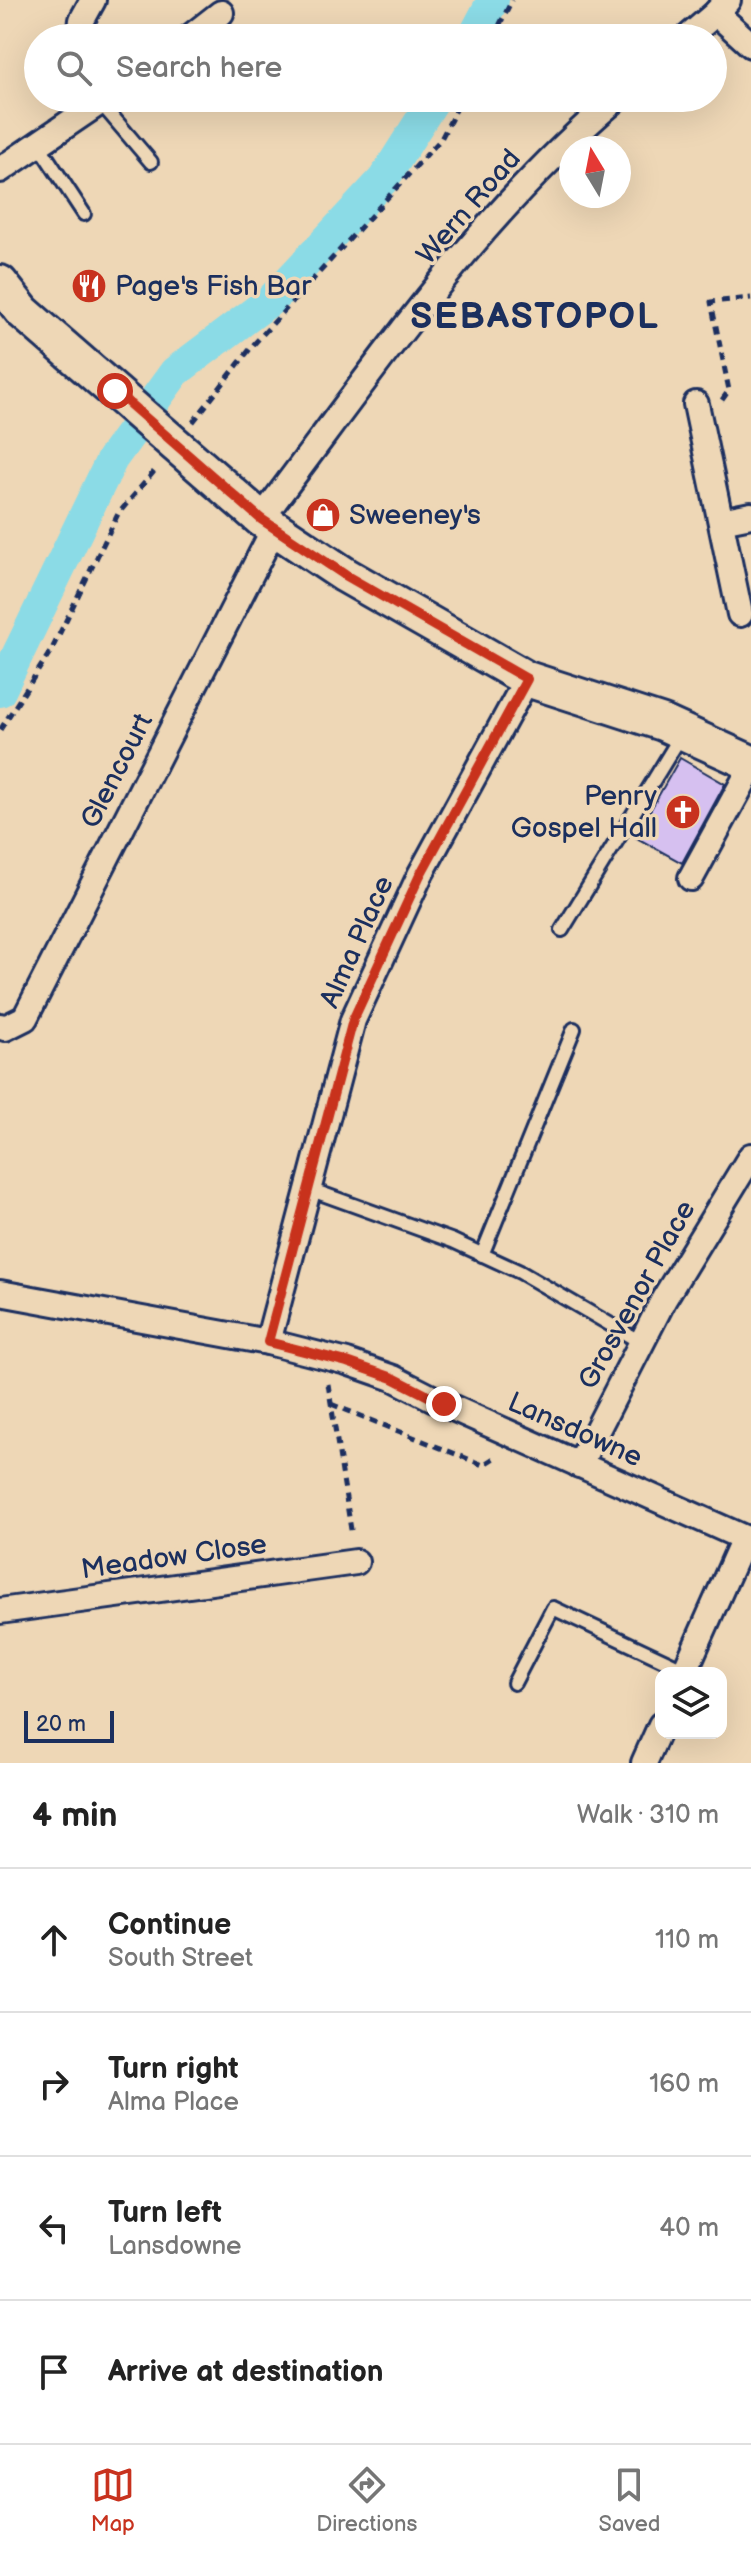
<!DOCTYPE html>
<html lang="en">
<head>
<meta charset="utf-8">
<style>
  body { margin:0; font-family:"Balsamiq Sans",sans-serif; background:#f2f2f2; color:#222 }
  .controls { position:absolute; right:24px; bottom:24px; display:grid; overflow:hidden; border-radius:16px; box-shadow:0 8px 32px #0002 }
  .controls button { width:72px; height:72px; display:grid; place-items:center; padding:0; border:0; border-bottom:2px solid #e0e0e0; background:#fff; color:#222; font:40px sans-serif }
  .compass { position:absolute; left:559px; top:136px; width:72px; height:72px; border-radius:50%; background:#fff; box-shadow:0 8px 32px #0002; rotate:350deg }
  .scale { position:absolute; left:24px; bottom:20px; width:90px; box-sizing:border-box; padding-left:8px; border:4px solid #1b2f5e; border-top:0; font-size:22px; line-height:28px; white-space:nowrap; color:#1b2f5e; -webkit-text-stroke:6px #eed7b6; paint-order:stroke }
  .stop { position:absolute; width:24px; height:24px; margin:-18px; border:6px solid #c8321e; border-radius:50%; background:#fff }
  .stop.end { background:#c8321e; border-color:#fff; box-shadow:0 2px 8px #0008 }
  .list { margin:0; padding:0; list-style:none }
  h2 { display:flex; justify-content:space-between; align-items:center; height:104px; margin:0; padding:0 32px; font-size:34px }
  h2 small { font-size:26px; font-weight:400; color:#767676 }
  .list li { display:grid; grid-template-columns:52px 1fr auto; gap:24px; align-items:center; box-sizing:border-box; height:144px; padding:0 32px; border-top:2px solid #e0e0e0 }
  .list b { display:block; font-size:30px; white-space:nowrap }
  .list p { margin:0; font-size:26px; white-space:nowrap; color:#767676 }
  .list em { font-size:26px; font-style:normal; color:#767676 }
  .icon { flex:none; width:44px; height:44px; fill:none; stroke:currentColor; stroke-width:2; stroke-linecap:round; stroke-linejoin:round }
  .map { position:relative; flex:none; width:751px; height:1763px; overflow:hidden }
  .search { position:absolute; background:#fff; box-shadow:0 8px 32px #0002; left:24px; right:24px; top:24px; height:88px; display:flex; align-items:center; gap:20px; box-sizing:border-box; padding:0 28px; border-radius:44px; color:#767676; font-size:30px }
  .sheet { height:680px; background:#fff }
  nav { display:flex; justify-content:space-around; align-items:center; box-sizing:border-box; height:112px; border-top:2px solid #e0e0e0; background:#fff; font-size:22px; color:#767676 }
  nav a { display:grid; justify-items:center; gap:4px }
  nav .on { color:#c8321e }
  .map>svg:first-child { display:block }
</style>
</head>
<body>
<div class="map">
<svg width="751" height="1763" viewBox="0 0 751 1763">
  <rect width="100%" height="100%" fill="#eed7b6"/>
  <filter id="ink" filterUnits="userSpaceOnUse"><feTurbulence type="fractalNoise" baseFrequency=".0125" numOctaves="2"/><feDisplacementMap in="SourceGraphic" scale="16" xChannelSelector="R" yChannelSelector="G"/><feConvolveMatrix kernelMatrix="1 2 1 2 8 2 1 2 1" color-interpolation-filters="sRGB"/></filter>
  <g filter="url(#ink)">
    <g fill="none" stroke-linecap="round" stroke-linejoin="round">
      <!-- canal -->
      <g stroke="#8bdbe6" stroke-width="32">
        <polyline points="473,38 493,0"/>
        <polyline points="0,691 112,459 175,372 272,299 383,180 435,98"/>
      </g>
    </g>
    <!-- building -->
    <polygon fill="#d6c0f0" stroke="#1b2f5e" stroke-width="2" points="680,758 725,784 682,863 635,837"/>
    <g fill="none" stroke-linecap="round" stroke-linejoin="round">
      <defs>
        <g id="lane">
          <polyline points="100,102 151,162"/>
          <polyline points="38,144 84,214"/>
          <polyline points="562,930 682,734"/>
          <polyline points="309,1189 453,1241 520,1272 642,1343"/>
          <polyline points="482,1255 574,1029"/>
          <polyline points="514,1683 553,1608 685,1670"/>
        </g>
        <g id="street">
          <polyline points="716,13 751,45"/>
          <polyline points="80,38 82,20 93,0"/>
          <polyline points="189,38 221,13"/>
          <polyline points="687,38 716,13 728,0"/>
          <polyline points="0,170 106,98"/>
          <polyline points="696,404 740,614"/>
          <path d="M261 519C372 373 476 217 617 98"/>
          <polyline points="721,521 751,515"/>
          <polyline points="691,878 751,768"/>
          <polyline points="0,1026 5,1028 25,1018 275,527"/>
          <polyline points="0,1293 268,1342 347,1362 393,1378 444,1404 751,1541"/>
          <polyline points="268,1342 353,1020 420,875 527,679"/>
          <polyline points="579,1465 664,1299 751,1156"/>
          <polyline points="0,1611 356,1562"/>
          <polyline points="684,1673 744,1538"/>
          <polyline points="644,1763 661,1725"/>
        </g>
        <polyline id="secondary" points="0,283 23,312 261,519 345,575 527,679 663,723 751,763"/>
      </defs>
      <!-- lane casing -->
      <use href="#lane" stroke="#1b2f5e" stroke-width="18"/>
      <!-- street casing -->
      <use href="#street" stroke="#1b2f5e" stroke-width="30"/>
      <!-- secondary casing -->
      <use href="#secondary" stroke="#1b2f5e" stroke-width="40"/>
      <!-- path -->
      <g stroke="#1b2f5e" stroke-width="5" stroke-dasharray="8 6" stroke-linecap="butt">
        <polyline points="493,38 512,0"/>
        <polyline points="722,400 729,390 711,302 751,298"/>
        <polyline points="193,422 254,344 441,139 462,98"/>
        <polyline points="0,730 52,649 118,514 157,468"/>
        <polyline points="328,1384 352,1536"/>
        <polyline points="331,1404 483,1465 497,1456"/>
      </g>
      <!-- lane -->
      <use href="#lane" stroke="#eed7b6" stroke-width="12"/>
      <!-- street -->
      <use href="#street" stroke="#eed7b6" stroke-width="24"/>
      <!-- secondary -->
      <use href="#secondary" stroke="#eed7b6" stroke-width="34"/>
    </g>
  </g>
  <g fill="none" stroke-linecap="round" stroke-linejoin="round" filter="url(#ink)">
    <!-- route -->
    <polyline stroke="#c8321e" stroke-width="10" points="115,391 261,519 345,575 527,679 420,875 353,1020 268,1342 347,1362 393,1378 444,1404"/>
  </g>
  <!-- icons -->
  <defs>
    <symbol id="restaurant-disc" viewBox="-11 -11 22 22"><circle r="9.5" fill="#c8321e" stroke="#eed7b6"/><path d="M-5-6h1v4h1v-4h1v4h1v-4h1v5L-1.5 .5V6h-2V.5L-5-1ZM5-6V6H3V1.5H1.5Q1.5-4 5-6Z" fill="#fff"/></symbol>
    <symbol id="shop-disc" viewBox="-11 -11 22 22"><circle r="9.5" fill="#c8321e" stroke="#eed7b6"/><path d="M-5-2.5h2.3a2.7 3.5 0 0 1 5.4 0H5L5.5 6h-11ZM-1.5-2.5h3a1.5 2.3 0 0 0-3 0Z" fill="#fff"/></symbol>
    <symbol id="church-disc" viewBox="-11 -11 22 22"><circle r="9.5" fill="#c8321e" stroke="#eed7b6"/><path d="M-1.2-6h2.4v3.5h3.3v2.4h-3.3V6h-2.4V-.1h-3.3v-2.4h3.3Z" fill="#fff"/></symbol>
  </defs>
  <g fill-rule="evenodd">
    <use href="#restaurant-disc" x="69" y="266" width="40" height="40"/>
    <use href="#shop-disc" x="303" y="495" width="40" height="40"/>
    <use href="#church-disc" x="663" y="792" width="40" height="40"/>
  </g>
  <g text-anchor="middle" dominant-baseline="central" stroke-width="7" stroke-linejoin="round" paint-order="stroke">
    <!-- street labels -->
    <g font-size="28" fill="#1b2f5e" stroke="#eed7b6">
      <text transform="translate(469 207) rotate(-49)">Wern Road</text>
      <text transform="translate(117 771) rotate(-63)">Glencourt</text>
      <text transform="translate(357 942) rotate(-66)">Alma Place</text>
      <text transform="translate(637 1295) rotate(-61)">Grosvenor Place</text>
      <text transform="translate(575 1430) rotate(24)">Lansdowne</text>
      <text transform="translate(174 1557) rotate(-8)">Meadow Close</text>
    </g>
    <!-- poi labels -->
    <g font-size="28" fill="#1b2f5e" stroke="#eed7b6" text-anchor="start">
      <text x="115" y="286">Page's Fish Bar</text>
      <text x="349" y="515">Sweeney's</text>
      <text x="657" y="796" text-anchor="end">Penry<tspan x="657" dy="32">Gospel Hall</tspan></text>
    </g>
    <!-- district labels -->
    <g font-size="36" font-weight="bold" letter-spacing="2" fill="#1b2f5e" stroke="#eed7b6">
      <text x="535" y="317">SEBASTOPOL</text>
    </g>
  </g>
</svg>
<div class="controls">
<button><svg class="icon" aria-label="layers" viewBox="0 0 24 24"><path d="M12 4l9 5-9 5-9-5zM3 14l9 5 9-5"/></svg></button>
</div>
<svg class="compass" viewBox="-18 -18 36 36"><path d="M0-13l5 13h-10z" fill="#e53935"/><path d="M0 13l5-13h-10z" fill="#767676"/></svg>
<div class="scale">20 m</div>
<div class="stop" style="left:115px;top:391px"></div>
<div class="stop end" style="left:444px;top:1404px"></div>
<div class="search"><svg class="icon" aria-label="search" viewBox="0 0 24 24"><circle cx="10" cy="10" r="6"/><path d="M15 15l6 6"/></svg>Search here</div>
</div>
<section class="sheet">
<h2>4 min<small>Walk · 310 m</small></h2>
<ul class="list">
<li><svg class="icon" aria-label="ahead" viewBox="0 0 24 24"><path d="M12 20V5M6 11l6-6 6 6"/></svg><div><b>Continue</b><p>South Street</p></div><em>110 m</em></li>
<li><svg class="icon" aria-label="right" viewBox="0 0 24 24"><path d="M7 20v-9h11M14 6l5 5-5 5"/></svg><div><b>Turn right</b><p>Alma Place</p></div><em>160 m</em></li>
<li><svg class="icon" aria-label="left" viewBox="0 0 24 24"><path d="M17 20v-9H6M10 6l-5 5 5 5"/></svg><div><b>Turn left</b><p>Lansdowne</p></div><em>40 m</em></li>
<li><svg class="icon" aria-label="arrive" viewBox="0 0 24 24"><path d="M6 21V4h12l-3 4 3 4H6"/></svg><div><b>Arrive at destination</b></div></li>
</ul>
</section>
<nav>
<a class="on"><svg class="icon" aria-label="map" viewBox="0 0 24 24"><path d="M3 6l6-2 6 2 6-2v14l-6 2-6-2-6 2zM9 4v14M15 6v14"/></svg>Map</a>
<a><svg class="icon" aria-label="directions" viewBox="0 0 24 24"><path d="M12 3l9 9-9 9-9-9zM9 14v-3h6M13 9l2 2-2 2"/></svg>Directions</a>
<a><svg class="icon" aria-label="saved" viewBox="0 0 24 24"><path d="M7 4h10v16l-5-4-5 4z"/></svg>Saved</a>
</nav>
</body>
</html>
